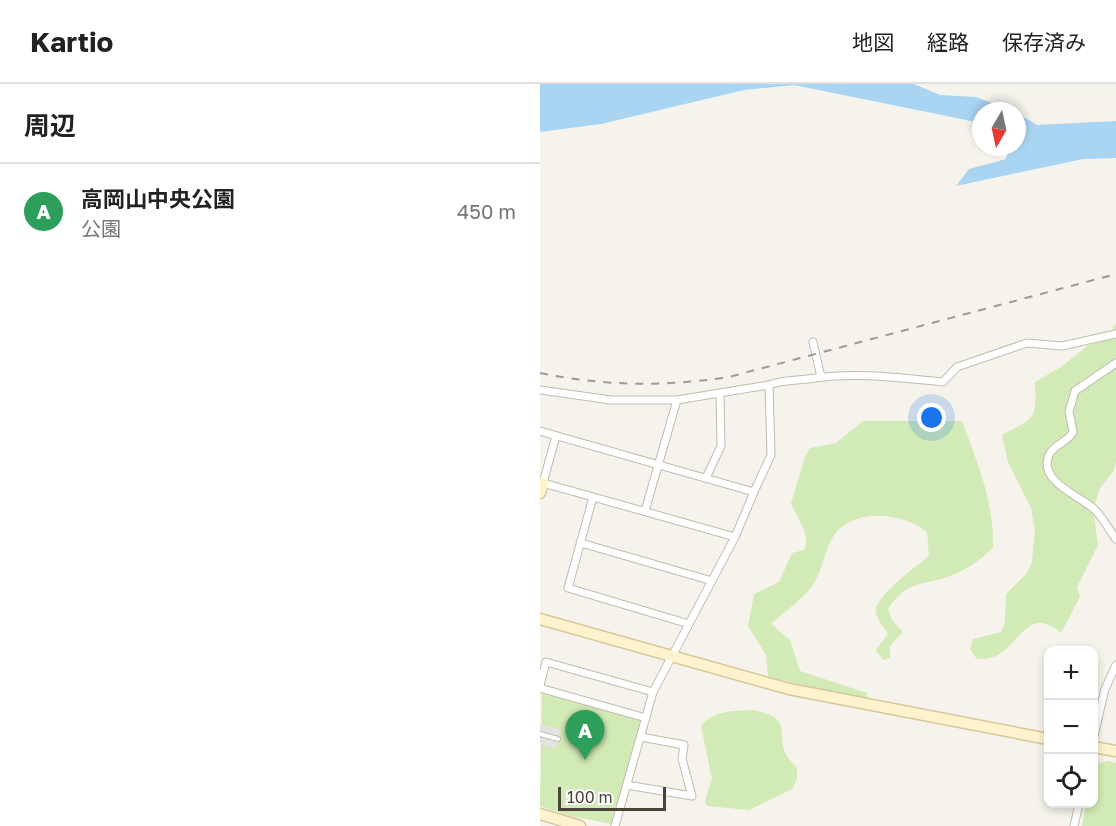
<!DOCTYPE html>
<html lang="ja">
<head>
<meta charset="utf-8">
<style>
  body { margin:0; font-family:"Golos Text","Noto Sans JP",sans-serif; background:#f2f2f2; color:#222 }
  .controls { position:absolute; right:18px; bottom:18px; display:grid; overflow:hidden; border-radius:12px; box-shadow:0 3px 9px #0003 }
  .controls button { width:54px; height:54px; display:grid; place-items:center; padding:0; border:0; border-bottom:2px solid #e0e0e0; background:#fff; color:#222; font:30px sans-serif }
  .compass { position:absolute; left:432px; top:18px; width:54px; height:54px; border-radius:50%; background:#fff; box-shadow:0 3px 9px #0003; rotate:189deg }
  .scale { position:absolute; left:18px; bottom:15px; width:108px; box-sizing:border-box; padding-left:6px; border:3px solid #4b4439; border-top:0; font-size:16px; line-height:21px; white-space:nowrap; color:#4b4439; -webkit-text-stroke:4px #fff; paint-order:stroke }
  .you { position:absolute; left:392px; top:334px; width:21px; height:21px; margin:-15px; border:4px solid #fff; border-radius:50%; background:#1a73e8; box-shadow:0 0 0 9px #1a73e833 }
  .badge { display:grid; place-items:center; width:39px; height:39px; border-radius:50%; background:#fc3f1d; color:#fff; font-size:20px; font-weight:700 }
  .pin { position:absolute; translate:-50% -50px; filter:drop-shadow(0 2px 3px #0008) }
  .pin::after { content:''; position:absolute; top:32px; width:21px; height:18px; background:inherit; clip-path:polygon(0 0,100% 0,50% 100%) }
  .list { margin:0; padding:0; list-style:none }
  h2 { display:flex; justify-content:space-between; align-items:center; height:78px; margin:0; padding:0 24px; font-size:26px }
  h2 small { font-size:20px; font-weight:400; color:#767676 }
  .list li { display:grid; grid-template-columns:39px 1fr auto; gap:18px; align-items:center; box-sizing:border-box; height:96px; padding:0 24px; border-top:2px solid #e0e0e0 }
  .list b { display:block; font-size:22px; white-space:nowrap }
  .list p { margin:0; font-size:20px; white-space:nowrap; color:#767676 }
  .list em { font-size:20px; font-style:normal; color:#767676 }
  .icon { flex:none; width:33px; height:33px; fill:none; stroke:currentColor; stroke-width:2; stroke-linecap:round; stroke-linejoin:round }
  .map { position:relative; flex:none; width:576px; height:742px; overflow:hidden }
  header { display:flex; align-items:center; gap:36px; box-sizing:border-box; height:84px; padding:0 30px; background:#fff; border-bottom:2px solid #e0e0e0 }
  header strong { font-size:28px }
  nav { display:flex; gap:33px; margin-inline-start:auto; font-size:21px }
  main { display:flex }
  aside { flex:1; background:#fff }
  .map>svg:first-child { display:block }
</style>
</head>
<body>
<header>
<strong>Kartio</strong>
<nav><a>地図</a><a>経路</a><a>保存済み</a></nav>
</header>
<main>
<aside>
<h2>周辺<small></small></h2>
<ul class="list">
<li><span class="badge" style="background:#2e9e5b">A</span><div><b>高岡山中央公園</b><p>公園</p></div><em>450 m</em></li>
</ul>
</aside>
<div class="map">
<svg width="576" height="742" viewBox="0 0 576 742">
  <rect width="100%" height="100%" fill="#f6f3ec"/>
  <!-- green -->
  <g fill="#d2eab5">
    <path d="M576 240V378L573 388 560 404 553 426 558 461 537 503 540 513 521 549C481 514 477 583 436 574L430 565 433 555 461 548 465 538 466 510 487 489 492 478 495 446 491 424 468 378 462 351C495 333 497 337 495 298L521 283 547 262 574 253 573 242Z"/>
    <path d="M323 337H422C438 380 454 418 453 464 440 476 429 484 413 491 384 502 367 495 348 525L352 536 363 548 350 562V574L343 576 336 566 348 550C344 544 338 536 336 529 332 514 378 481 389 472L387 448C363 429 314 423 294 451 284 466 283 487 272 502 262 516 244 528 231 540L250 556 260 587 327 609 326 616 228 593 226 571 208 542 214 510 239 498 252 469 264 466C272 451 256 433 251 419L265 373 270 364 296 359Z"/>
    <polygon points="2,607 102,635 72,740 30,732 0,722"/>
    <path d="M213 626C256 635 234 649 247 672 249 676 254 680 257 684V695L252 705 209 726 167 722 165 717 172 695 161 642C173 626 194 627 213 626Z"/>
    <polygon points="568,677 576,679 576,742 542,742 546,720 554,720 554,681"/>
  </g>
  <!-- parking -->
  <polygon fill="#e5e3e0" points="0,640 21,646 16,665 0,660"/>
  <!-- water -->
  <g fill="#a9d4f2">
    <polygon points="0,0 374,0 400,11 436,13 473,27 441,27 441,39 254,1 204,6 61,40 0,48"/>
    <polygon points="477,29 497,41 576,37 576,74 543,75 416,102 429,85 466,75 468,63 477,63"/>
  </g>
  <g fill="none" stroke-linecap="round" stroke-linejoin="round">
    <defs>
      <polyline id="lane" points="0,650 18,655"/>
      <g id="street">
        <polyline points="273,258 281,293"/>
        <path d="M576 279 535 307 529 328 533 348C527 359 514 360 509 371 498 397 538 411 554 425 563 433 569 446 576 455"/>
        <path d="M229 301C245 295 259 297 275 294 318 288 360 294 403 298L417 283 487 259 522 262 576 250"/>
        <polyline points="0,306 71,316 137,316 105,427"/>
        <polyline points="137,316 229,301 231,371 214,408"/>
        <polyline points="0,347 214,408 195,453 113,608 75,742"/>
        <polyline points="166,394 181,362 180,311"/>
        <polyline points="0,398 195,453"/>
        <polyline points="3,399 16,352"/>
        <polyline points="53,413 28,504 149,540"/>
        <polyline points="41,459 172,497"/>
        <polyline points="0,601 6,578 113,608"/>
        <polyline points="0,604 106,634"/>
        <polyline points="554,652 565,605 576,581"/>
        <polyline points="87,701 152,712 142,675 144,661 101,653"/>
        <polyline points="534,742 539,720"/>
      </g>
      <g id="secondary">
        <polyline points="0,409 3,399"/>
        <polyline points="0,535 249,605 508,655"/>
        <polyline points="554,663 576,667"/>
        <polyline points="0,730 40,742"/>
      </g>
    </defs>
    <!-- lane casing -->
    <use href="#lane" stroke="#c2bbae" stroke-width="6"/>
    <!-- street casing -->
    <use href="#street" stroke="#c2bbae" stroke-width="9"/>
    <!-- secondary casing -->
    <use href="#secondary" stroke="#d6c79b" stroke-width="13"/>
    <!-- lane -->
    <use href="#lane" stroke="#fff" stroke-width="4"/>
    <!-- street -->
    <use href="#street" stroke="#fff" stroke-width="7"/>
    <!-- secondary -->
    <use href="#secondary" stroke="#fff3cd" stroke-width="10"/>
    <!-- rail -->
    <path stroke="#9a9a9a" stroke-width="2" stroke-dasharray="8 8" stroke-linecap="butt" d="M0 289C64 302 124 303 189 293L576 190"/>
  </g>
</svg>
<div class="controls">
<button>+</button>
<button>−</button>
<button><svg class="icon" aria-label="locate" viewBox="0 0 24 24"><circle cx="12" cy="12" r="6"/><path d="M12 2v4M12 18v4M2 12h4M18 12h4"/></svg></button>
</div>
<svg class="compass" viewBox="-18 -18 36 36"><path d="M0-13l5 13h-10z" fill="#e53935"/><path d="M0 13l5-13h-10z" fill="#767676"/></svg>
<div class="scale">100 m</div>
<div class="you"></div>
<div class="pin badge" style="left:45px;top:676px;background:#2e9e5b">A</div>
</div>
</main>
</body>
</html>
